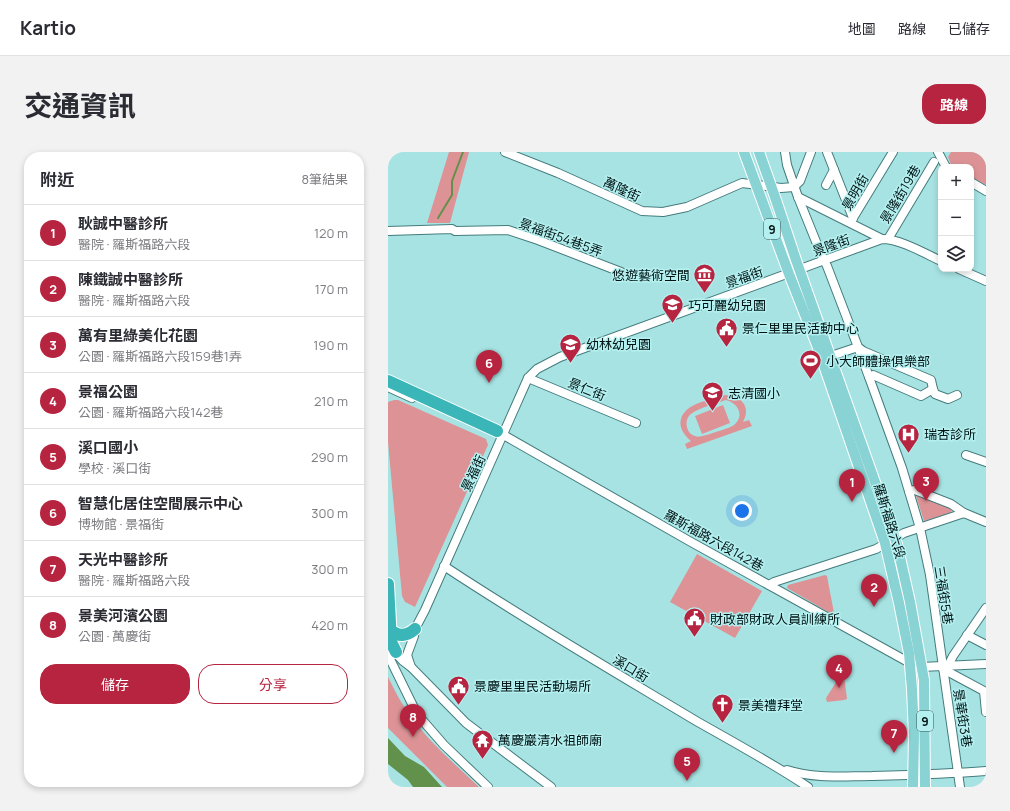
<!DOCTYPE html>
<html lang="zh-TW">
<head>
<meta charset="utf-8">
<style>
  body { margin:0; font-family:Manrope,"Noto Sans TC",sans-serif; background:#f2f2f3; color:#2b2b33 }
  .controls { position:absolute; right:12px; top:12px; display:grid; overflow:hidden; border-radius:8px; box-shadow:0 2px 6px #0003 }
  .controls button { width:36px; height:36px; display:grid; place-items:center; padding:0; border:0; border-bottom:1px solid #e1e1e2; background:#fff; color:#2b2b33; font:20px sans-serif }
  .you { position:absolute; left:354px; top:359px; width:14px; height:14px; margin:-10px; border:3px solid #fff; border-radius:50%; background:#1a73e8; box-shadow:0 0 0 6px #1a73e833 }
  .badge { display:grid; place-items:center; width:26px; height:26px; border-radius:50%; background:#b62440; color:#fff; font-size:13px; font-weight:700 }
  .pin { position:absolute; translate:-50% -33px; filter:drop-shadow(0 1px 2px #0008) }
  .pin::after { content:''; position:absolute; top:21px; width:14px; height:12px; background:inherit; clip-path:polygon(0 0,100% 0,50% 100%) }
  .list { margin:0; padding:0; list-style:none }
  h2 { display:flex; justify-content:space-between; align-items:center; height:52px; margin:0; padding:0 16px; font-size:17px }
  h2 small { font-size:13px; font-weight:400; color:#7c7c81 }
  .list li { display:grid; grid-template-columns:26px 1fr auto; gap:12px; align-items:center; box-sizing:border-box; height:56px; padding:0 16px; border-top:1px solid #e1e1e2 }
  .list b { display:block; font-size:15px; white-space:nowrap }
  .list p { margin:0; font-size:13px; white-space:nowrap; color:#7c7c81 }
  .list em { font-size:13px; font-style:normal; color:#7c7c81 }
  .actions { display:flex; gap:8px; padding:12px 16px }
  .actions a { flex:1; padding:9px 0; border:1px solid #b62440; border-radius:16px; text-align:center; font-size:14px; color:#b62440 }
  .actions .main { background:#b62440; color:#fff }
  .icon { flex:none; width:22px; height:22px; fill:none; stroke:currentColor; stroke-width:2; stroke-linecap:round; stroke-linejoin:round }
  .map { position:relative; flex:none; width:598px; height:635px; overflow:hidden; border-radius:16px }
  header { display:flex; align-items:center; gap:24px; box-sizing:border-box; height:56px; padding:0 20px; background:#fff; border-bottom:1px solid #e1e1e2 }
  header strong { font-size:19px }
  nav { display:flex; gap:22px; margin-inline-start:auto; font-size:14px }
  .intro { display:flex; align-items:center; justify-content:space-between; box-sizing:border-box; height:96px; padding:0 24px }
  h1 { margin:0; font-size:28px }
  .button { padding:10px 18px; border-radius:16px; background:#b62440; color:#fff; font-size:14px; font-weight:700 }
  main { display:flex; gap:24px; padding:0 24px }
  aside { flex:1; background:#fff; border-radius:16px; box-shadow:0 2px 6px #0003 }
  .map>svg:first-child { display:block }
</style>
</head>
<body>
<header>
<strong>Kartio</strong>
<nav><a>地圖</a><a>路線</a><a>已儲存</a></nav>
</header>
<div class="intro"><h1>交通資訊</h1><a class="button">路線</a></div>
<main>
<aside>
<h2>附近<small>8筆結果</small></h2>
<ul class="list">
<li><span class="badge">1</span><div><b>耿誠中醫診所</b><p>醫院 · 羅斯福路六段</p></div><em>120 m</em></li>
<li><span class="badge">2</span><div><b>陳鐵誠中醫診所</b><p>醫院 · 羅斯福路六段</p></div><em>170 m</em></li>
<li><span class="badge">3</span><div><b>萬有里綠美化花園</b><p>公園 · 羅斯福路六段159巷1弄</p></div><em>190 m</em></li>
<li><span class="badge">4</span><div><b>景福公園</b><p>公園 · 羅斯福路六段142巷</p></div><em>210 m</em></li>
<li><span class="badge">5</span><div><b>溪口國小</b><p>學校 · 溪口街</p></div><em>290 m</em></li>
<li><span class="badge">6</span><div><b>智慧化居住空間展示中心</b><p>博物館 · 景福街</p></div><em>300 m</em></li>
<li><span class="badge">7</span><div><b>天光中醫診所</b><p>醫院 · 羅斯福路六段</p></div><em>300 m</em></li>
<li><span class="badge">8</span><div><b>景美河濱公園</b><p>公園 · 萬慶街</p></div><em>420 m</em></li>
</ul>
<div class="actions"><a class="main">儲存</a><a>分享</a></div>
</aside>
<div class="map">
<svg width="598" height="635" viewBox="0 0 598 635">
  <rect width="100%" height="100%" fill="#a8e3e3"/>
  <!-- green -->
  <g fill="#dd9396" fill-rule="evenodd">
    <polygon points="61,0 81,0 62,71 39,71"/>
    <polygon points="563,0 598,0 598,33 583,25 583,15 564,15 560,5"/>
    <path d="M336 243C352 243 364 254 355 270L361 268 364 274 299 297 297 292 303 289C292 280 287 267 301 256 310 250 326 246 336 243ZM338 248C350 251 357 264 346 273 340 277 329 279 322 282 317 283 312 286 307 284 299 282 296 270 301 264 306 257 330 251 338 248Z"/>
    <polygon points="6,248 10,248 98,287 100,293 27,455 17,450 14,444 0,290 0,250"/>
    <polygon points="335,253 342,271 314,282 307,264"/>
    <polygon points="527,341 564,356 563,361 536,369"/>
    <polygon points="309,402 374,439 347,486 282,450"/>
    <polygon points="437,423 439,424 446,461 442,461 399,436 400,433"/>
    <polygon points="454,521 456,523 459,547 456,548 439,550 438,546"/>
    <path d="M0 525C7 539 14 553 24 566 43 592 68 613 91 635H59L0 576Z"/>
  </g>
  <!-- water -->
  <polygon fill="#62914c" points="0,586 17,604 36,615 54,635 25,635 20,628 0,612"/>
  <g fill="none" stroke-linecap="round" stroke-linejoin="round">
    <!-- stream -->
    <polyline stroke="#62914c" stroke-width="2" points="50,66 64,43 64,29 75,0"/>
    <defs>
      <g id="minor">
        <polyline points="117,0 170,21 254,59 275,60 299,55 354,31 393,36 406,35 412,29 423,0"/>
        <polyline points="397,0 399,13 410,45 433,102 439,114 470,195 475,199 543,228 545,237"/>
        <polyline points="439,0 465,66"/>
        <polyline points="550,0 558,15"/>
        <polyline points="583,30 598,39"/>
        <polyline points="438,33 446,18"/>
        <polyline points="410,45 494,87"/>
        <polyline points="463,71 465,66 505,0"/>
        <polyline points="0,79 64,77 67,79 120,78 150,88 233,120"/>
        <polyline points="500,87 546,10"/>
        <polyline points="571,117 598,129"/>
        <polyline points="443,204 470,195 481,225 485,223 533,244 545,237 547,242 560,247 569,243"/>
        <polyline points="481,225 514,316 532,376 542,423 572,635"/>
        <polyline points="140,226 248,271"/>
        <polyline points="0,235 24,246"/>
        <polyline points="112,281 303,390 522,511 533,515 598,512"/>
        <polyline points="578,303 598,310"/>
        <polyline points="521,339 527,338 563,352 576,361"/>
        <path d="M56 414C139 469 225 519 310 570 347 591 384 611 420 635"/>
        <polyline points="381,433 386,430 488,397 516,381 576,361 598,370"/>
        <polyline points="579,483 598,493"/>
        <polyline points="4,497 15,509 23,515"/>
        <polyline points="0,503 29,562 56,593 100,635"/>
        <polyline points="560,514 565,504 598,456"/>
        <polyline points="555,517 596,539 598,560"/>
        <path d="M399 618C427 627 456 624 484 624 522 623 560 622 598 619"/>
        <path d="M163 635 78 571 23 515 19 503 26 484 27 477 37 458 140 226 149 217 172 205 494 87C512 87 536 101 553 109"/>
      </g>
      <g id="major">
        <polyline points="356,0 401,122 429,193 497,391 511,451 521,501 524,537 526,583 525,635"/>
        <polyline points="371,0 387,45 408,108 509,392 522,450 536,528 537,635"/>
      </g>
      <g id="highway">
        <polyline points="0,229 109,279"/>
        <polyline points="0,432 3,490 8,500"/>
        <path d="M2 477C10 486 19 484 27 477"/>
      </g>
    </defs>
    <!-- minor casing -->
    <use href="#minor" stroke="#447c7d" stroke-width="10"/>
    <!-- major casing -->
    <use href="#major" stroke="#fff" stroke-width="12"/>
    <!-- highway casing -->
    <use href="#highway" stroke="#fff" stroke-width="14"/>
    <!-- minor -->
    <use href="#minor" stroke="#fff" stroke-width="8"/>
    <!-- major -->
    <use href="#major" stroke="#89d3d4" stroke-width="10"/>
    <!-- highway -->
    <use href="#highway" stroke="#3ab6b8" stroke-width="12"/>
  </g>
  <!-- icons -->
  <defs>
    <symbol id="museum-pin" viewBox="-11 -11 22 30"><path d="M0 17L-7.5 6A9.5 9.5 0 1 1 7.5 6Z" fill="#b62440" stroke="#b5f0f0"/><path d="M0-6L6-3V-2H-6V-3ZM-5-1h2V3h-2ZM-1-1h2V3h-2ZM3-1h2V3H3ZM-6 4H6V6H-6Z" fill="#fff"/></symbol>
    <symbol id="school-pin" viewBox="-11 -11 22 30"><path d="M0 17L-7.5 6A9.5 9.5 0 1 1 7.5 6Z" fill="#b62440" stroke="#b5f0f0"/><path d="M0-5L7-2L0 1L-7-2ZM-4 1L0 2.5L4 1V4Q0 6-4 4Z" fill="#fff"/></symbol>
    <symbol id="civic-pin" viewBox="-11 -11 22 30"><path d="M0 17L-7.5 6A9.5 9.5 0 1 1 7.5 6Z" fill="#b62440" stroke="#b5f0f0"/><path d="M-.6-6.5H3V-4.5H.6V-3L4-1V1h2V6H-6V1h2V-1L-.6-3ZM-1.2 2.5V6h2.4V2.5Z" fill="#fff"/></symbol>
    <symbol id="stadium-pin" viewBox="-11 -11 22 30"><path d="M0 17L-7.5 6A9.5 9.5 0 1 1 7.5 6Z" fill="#b62440" stroke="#b5f0f0"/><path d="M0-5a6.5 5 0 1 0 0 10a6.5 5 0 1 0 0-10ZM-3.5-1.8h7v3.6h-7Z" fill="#fff"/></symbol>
    <symbol id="hospital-pin" viewBox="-11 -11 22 30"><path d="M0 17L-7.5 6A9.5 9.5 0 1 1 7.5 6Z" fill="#b62440" stroke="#b5f0f0"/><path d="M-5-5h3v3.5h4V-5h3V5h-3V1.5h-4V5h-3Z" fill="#fff"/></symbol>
    <symbol id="church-pin" viewBox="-11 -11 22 30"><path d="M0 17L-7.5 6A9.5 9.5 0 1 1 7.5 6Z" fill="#b62440" stroke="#b5f0f0"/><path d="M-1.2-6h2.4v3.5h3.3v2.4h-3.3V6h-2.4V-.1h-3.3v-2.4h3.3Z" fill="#fff"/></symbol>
    <symbol id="temple-pin" viewBox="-11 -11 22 30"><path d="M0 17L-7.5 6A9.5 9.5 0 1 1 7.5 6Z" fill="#b62440" stroke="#b5f0f0"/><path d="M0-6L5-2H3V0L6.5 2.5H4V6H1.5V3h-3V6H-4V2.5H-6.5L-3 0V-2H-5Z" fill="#fff"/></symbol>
  </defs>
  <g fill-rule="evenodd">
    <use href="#museum-pin" x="304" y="110" width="25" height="34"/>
    <use href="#school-pin" x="272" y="140" width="25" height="34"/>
    <use href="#civic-pin" x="326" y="164" width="25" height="34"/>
    <use href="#school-pin" x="170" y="180" width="25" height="34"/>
    <use href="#stadium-pin" x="410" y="196" width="25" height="34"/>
    <use href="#school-pin" x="312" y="228" width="25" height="34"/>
    <use href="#hospital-pin" x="508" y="270" width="25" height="34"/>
    <use href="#civic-pin" x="294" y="454" width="25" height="34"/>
    <use href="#civic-pin" x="58" y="522" width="25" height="34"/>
    <use href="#church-pin" x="322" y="540" width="25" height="34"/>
    <use href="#temple-pin" x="82" y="576" width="25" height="34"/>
  </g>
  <g text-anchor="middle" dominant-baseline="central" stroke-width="3" stroke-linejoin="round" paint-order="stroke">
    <!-- shield labels -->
    <g fill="#b5f0f0" stroke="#365556" stroke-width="1">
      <rect x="376" y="67" width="16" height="20" rx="3"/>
      <rect x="529" y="559" width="16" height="20" rx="3"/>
    </g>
    <g font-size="12" font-weight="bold" fill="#001314">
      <text x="384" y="77">9</text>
      <text x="537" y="569">9</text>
    </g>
    <!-- street labels -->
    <g font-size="13" fill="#001314" stroke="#b5f0f0">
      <text transform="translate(234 37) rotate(25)">萬隆街</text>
      <text transform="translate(467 40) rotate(-60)">景明街</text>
      <text transform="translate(512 42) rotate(-59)">景隆街19巷</text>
      <text transform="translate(173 85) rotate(20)">景福街54巷5弄</text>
      <text transform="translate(443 93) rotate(-20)">景隆街</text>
      <text transform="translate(356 125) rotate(-19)">景福街</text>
      <text transform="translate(199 237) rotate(22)">景仁街</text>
      <text transform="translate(85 321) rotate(-65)">景福街</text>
      <text transform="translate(502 369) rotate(73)">羅斯福路六段</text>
      <text transform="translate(326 388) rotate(29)">羅斯福路六段142巷</text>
      <text transform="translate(556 443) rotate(81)">三福街5巷</text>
      <text transform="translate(243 516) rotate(31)">溪口街</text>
      <text transform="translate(575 566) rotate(81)">景華街3巷</text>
    </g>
    <!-- poi labels -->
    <g font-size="13" fill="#001314" stroke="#b5f0f0" text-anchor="start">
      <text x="302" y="123" text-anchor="end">悠遊藝術空間</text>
      <text x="300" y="153">巧可麗幼兒園</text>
      <text x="354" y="176">景仁里里民活動中心</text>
      <text x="198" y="192">幼林幼兒園</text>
      <text x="438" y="209">小大師體操俱樂部</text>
      <text x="340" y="241">志清國小</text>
      <text x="536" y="282">瑞杏診所</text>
      <text x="322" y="467">財政部財政人員訓練所</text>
      <text x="86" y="534">景慶里里民活動場所</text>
      <text x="350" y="553">景美禮拜堂</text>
      <text x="110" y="588">萬慶巖清水祖師廟</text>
    </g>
  </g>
</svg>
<div class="controls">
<button>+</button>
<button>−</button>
<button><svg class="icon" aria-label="layers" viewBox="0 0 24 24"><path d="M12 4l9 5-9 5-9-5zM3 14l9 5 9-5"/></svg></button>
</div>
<div class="you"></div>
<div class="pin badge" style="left:464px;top:350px">1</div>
<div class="pin badge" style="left:486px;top:455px">2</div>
<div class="pin badge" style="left:538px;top:349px">3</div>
<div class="pin badge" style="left:451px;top:536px">4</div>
<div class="pin badge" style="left:299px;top:629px">5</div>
<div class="pin badge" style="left:101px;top:231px">6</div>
<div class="pin badge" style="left:506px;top:601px">7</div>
<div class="pin badge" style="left:25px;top:585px">8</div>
</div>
</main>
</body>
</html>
